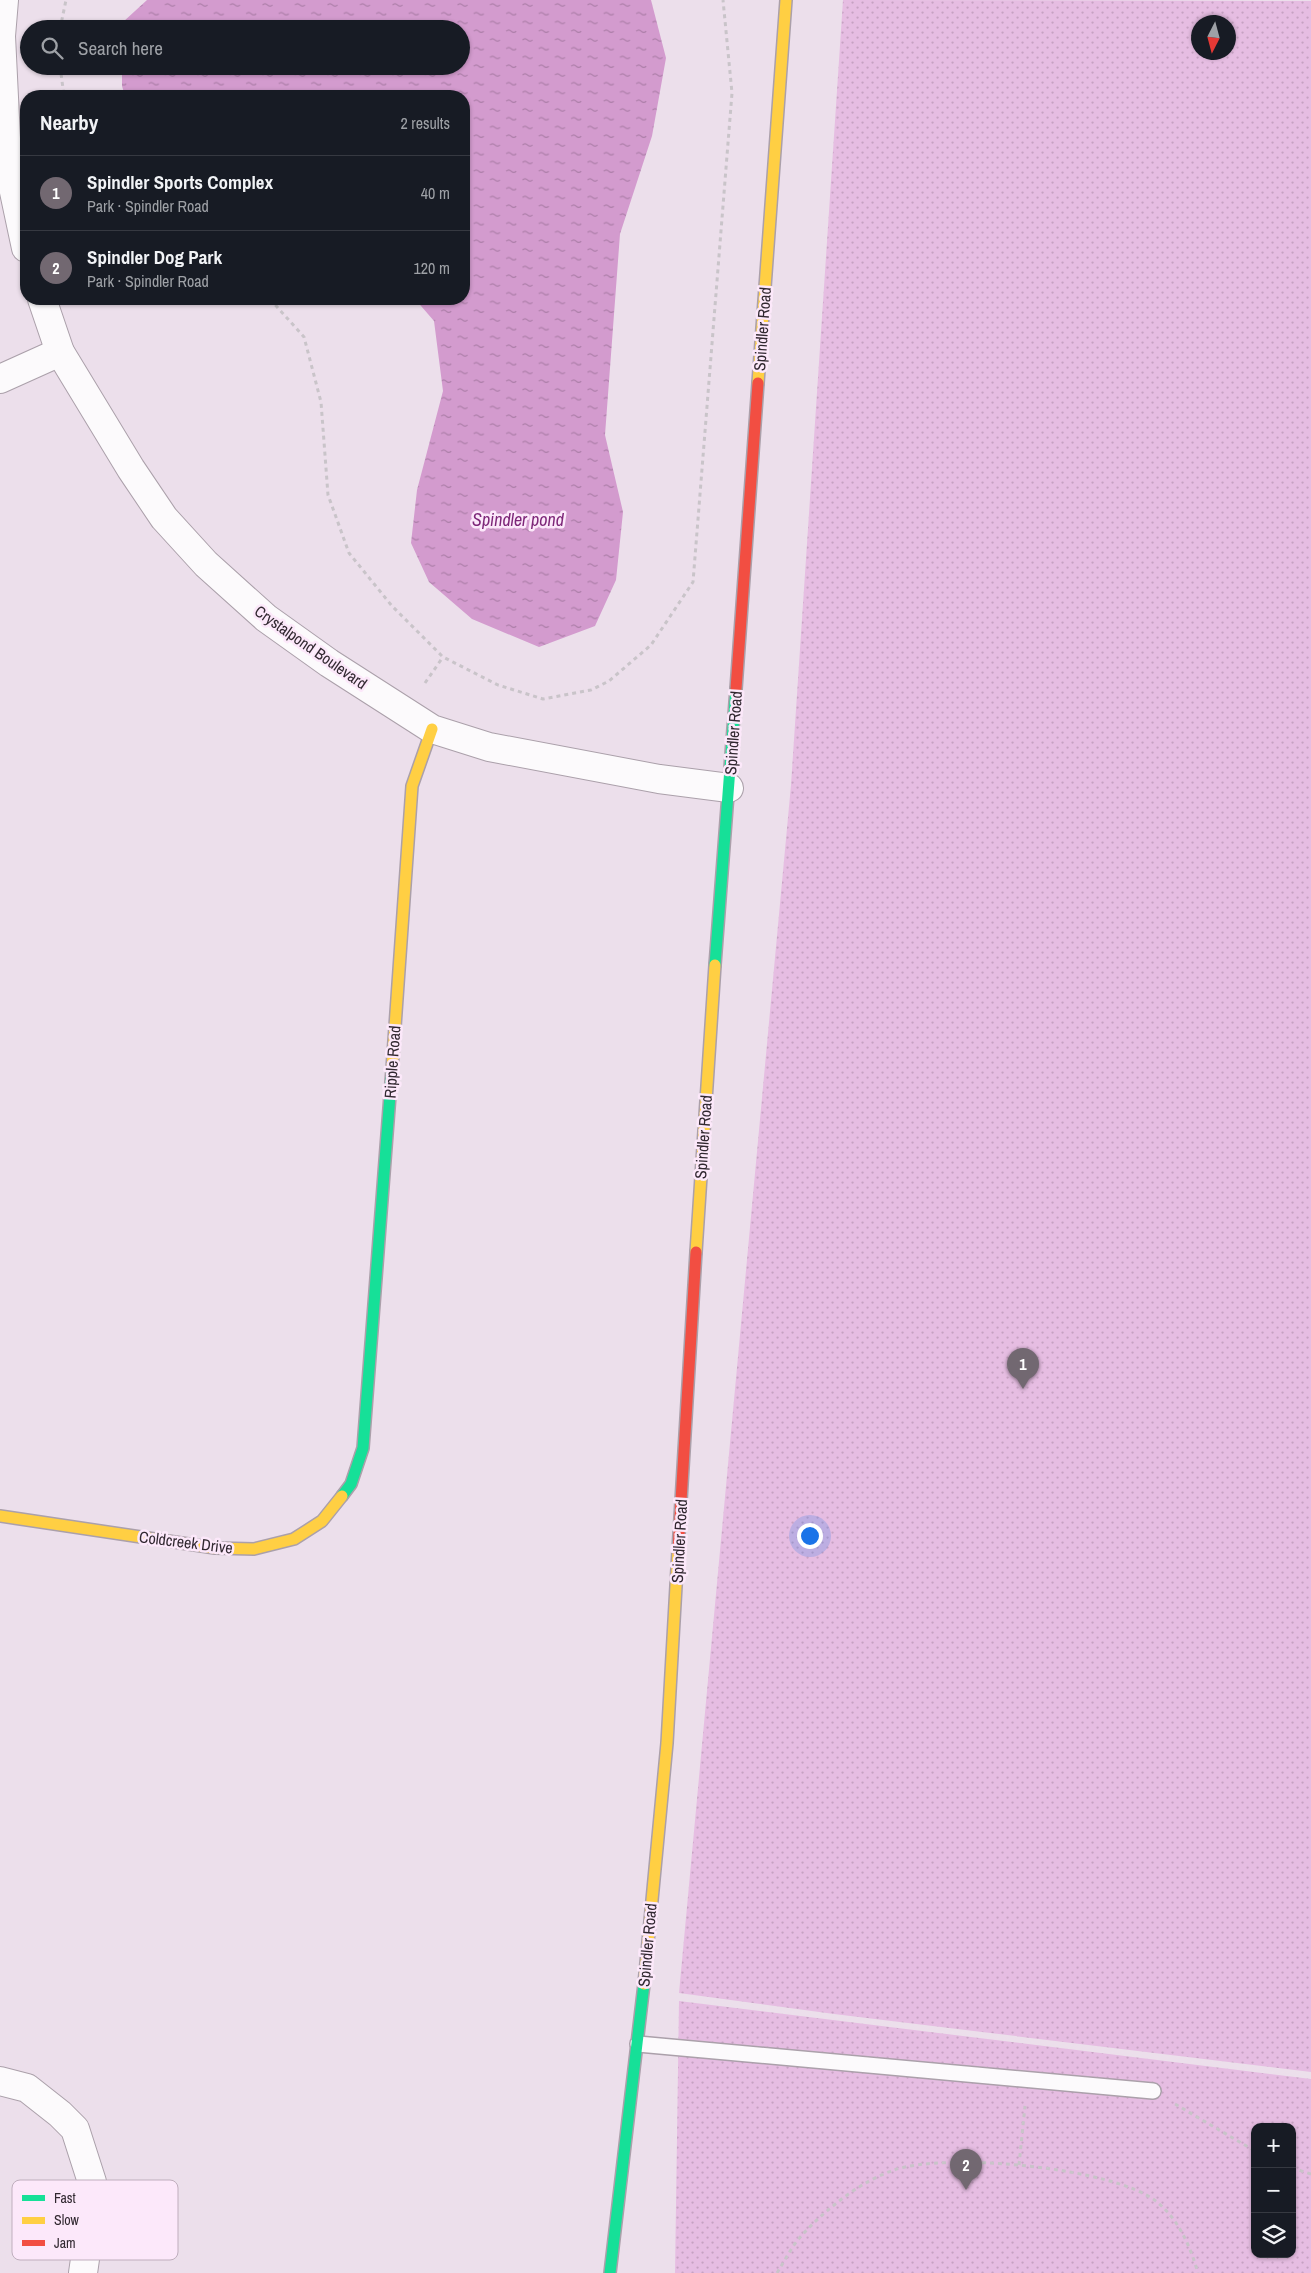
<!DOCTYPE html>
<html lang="en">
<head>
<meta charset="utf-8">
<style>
  body { margin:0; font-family:"Archivo Narrow",sans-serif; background:#242831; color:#f1f3f6 }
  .controls { position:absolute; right:15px; bottom:15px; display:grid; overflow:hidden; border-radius:10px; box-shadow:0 1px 4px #0004 }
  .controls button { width:45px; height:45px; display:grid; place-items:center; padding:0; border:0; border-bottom:1px solid #363941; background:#171b24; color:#f1f3f6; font:25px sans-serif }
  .compass { position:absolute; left:1191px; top:15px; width:45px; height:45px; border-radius:50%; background:#171b24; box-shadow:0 1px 4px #0004; rotate:186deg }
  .you { position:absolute; left:809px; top:1535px; width:18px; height:18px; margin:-12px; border:4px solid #fff; border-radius:50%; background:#1a73e8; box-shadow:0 0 0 8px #1a73e833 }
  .badge { display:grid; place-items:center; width:32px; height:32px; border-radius:50%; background:#726871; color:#fff; font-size:16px; font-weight:700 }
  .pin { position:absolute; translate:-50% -41px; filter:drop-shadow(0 1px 2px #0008) }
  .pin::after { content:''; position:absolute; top:26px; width:18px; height:15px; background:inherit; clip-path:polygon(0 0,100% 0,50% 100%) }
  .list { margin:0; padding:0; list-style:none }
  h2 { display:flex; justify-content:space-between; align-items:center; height:65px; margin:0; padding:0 20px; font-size:21px }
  h2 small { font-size:16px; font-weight:400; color:#9ea1a6 }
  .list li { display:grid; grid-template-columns:32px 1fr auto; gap:15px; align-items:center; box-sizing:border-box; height:75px; padding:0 20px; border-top:1px solid #363941 }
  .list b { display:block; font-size:19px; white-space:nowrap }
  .list p { margin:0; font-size:16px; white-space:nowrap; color:#9ea1a6 }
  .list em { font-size:16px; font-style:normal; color:#9ea1a6 }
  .icon { flex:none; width:28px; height:28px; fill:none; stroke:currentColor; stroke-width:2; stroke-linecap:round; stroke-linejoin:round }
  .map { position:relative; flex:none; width:1311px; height:2273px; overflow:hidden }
  .search { position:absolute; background:#171b24; box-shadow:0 1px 4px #0004; left:20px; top:20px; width:450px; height:55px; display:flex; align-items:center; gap:12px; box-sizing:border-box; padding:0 18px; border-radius:28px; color:#9ea1a6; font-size:19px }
  .panel { position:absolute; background:#171b24; box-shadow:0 1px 4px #0004; left:20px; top:90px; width:450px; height:215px; border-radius:20px }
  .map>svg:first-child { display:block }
</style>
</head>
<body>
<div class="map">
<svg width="1311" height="2273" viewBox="0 0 1311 2273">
  <defs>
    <pattern id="park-dots" width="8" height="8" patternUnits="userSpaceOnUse" patternTransform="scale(1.25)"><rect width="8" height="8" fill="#e6bde2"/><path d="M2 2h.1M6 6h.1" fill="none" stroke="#c6a2c2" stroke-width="1.8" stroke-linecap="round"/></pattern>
    <pattern id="water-ripples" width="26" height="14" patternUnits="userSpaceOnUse" patternTransform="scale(1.25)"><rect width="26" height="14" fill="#d39bce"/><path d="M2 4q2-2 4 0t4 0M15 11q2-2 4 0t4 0" fill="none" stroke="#ac7ea8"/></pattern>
  </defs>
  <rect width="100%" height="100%" fill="#ecdfeb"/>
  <!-- park -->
  <g fill="url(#park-dots)" fill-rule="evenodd">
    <path d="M843 0 1311 1V2072L834 2014 679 1993 791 785ZM1198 22H1228V52H1198Z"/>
    <path d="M679 2001 1311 2079V2273H675ZM1255 2127H1292V2254H1255Z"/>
  </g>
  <!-- water -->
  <polygon fill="url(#water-ripples)" points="147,0 651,0 666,58 652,136 620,234 605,435 623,512 616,580 595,626 539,647 472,619 429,582 411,543 417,490 443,391 434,321 415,299 464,299 464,96 125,96 122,86 122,66 461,66 461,29 123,29 123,22"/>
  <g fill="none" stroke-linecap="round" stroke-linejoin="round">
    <defs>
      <polyline id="lane" points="638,2044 1153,2091"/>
      <g id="street">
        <polyline points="4,0 1,36 7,159 26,248"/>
        <polyline points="42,299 60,352 131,469 164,518 206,564 266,618 329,663 432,729 489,747 659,779 729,788"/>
        <polyline points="0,379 60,352"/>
        <polyline points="0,2081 27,2088 60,2114 75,2129 92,2182 91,2217 83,2273"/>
      </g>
      <g id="fast">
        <polyline points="715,965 736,689"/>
        <polyline points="342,1496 351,1484 363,1448 392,1069"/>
        <polyline points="610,2273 644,1984"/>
      </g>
      <g id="slow">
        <polyline points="758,383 786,0"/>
        <polyline points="392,1069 412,786 432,729"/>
        <polyline points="696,1252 715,965"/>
        <polyline points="0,1516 215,1548 254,1549 294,1539 322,1521 342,1496"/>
        <polyline points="644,1984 667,1743 678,1551"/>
      </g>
      <g id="jam">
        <polyline points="736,689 758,383"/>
        <polyline points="678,1551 696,1252"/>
      </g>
    </defs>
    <!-- lane casing -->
    <use href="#lane" stroke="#aba0aa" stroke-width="18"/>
    <!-- street casing -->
    <use href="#street" stroke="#aba0aa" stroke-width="30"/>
    <!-- fast casing -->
    <use href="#fast" stroke="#aba0aa" stroke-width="14"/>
    <!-- slow casing -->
    <use href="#slow" stroke="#aba0aa" stroke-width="14"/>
    <!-- jam casing -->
    <use href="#jam" stroke="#aba0aa" stroke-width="14"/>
    <!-- path -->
    <g stroke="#c9c4c9" stroke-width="3" stroke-dasharray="4 4" stroke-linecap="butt">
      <polyline points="60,29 66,0"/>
      <polyline points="60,66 64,96"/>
      <polyline points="270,299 304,337 321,402 328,495 349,553 392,606 443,657 498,685 543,699 591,690 609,681 651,645 693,582 732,93 723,0"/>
      <polyline points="425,683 443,657"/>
      <polyline points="1175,2104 1255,2151"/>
      <polyline points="1019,2165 1025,2106"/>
      <polyline points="1292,2168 1311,2174"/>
      <path d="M777 2273C785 2260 792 2246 802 2235 826 2209 861 2181 894 2170 946 2152 1114 2167 1157 2202 1179 2220 1190 2246 1198 2273"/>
    </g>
    <!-- lane -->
    <use href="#lane" stroke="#fcfafc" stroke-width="15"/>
    <!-- street -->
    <use href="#street" stroke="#fcfafc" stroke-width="28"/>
    <!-- fast -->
    <use href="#fast" stroke="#16e098" stroke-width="11"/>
    <!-- slow -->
    <use href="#slow" stroke="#ffcf43" stroke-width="11"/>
    <!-- jam -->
    <use href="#jam" stroke="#f24e42" stroke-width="11"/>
  </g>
  <g text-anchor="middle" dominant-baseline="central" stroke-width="5" stroke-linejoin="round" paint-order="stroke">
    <!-- street labels -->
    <g font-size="16" fill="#312830" stroke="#fce8fa">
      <text transform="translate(762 329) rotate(-86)">Spindler Road</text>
      <text transform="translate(311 647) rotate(35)">Crystalpond Boulevard</text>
      <text transform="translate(733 733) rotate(-86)">Spindler Road</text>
      <text transform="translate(392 1062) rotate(-86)">Ripple Road</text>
      <text transform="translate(703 1137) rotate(-86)">Spindler Road</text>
      <text transform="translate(679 1541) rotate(-87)">Spindler Road</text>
      <text transform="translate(186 1542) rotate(7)">Coldcreek Drive</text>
      <text transform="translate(647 1945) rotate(-85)">Spindler Road</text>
    </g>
    <!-- water labels -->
    <g font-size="18" font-style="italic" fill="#7d2678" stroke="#fce8fa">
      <text x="518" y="519">Spindler pond</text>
    </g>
  </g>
  <!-- legend -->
  <rect x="12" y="2180" width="166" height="80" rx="8" fill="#fce8fa" stroke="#bfaebd" stroke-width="1"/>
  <rect x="22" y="2195" width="23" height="6" fill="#16e098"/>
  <rect x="22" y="2217" width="23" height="7" fill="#ffcf43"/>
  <rect x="22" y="2240" width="23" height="6" fill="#f24e42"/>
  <g font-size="14" fill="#312830">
    <text x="54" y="2203">Fast</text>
    <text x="54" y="2225">Slow</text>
    <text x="54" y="2248">Jam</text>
  </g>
</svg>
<div class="controls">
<button>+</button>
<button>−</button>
<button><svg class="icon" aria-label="layers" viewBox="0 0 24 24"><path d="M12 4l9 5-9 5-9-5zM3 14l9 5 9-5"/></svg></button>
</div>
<svg class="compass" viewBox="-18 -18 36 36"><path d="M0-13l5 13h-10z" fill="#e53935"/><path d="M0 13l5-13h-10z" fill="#9ea1a6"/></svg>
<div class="you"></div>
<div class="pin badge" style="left:1023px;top:1389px">1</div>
<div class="pin badge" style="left:966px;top:2190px">2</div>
<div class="search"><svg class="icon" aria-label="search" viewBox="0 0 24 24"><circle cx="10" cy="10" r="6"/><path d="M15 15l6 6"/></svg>Search here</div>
<section class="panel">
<h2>Nearby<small>2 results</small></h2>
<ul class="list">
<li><span class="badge">1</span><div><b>Spindler Sports Complex</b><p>Park · Spindler Road</p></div><em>40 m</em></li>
<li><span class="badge">2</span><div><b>Spindler Dog Park</b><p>Park · Spindler Road</p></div><em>120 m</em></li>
</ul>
</section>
</div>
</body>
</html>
